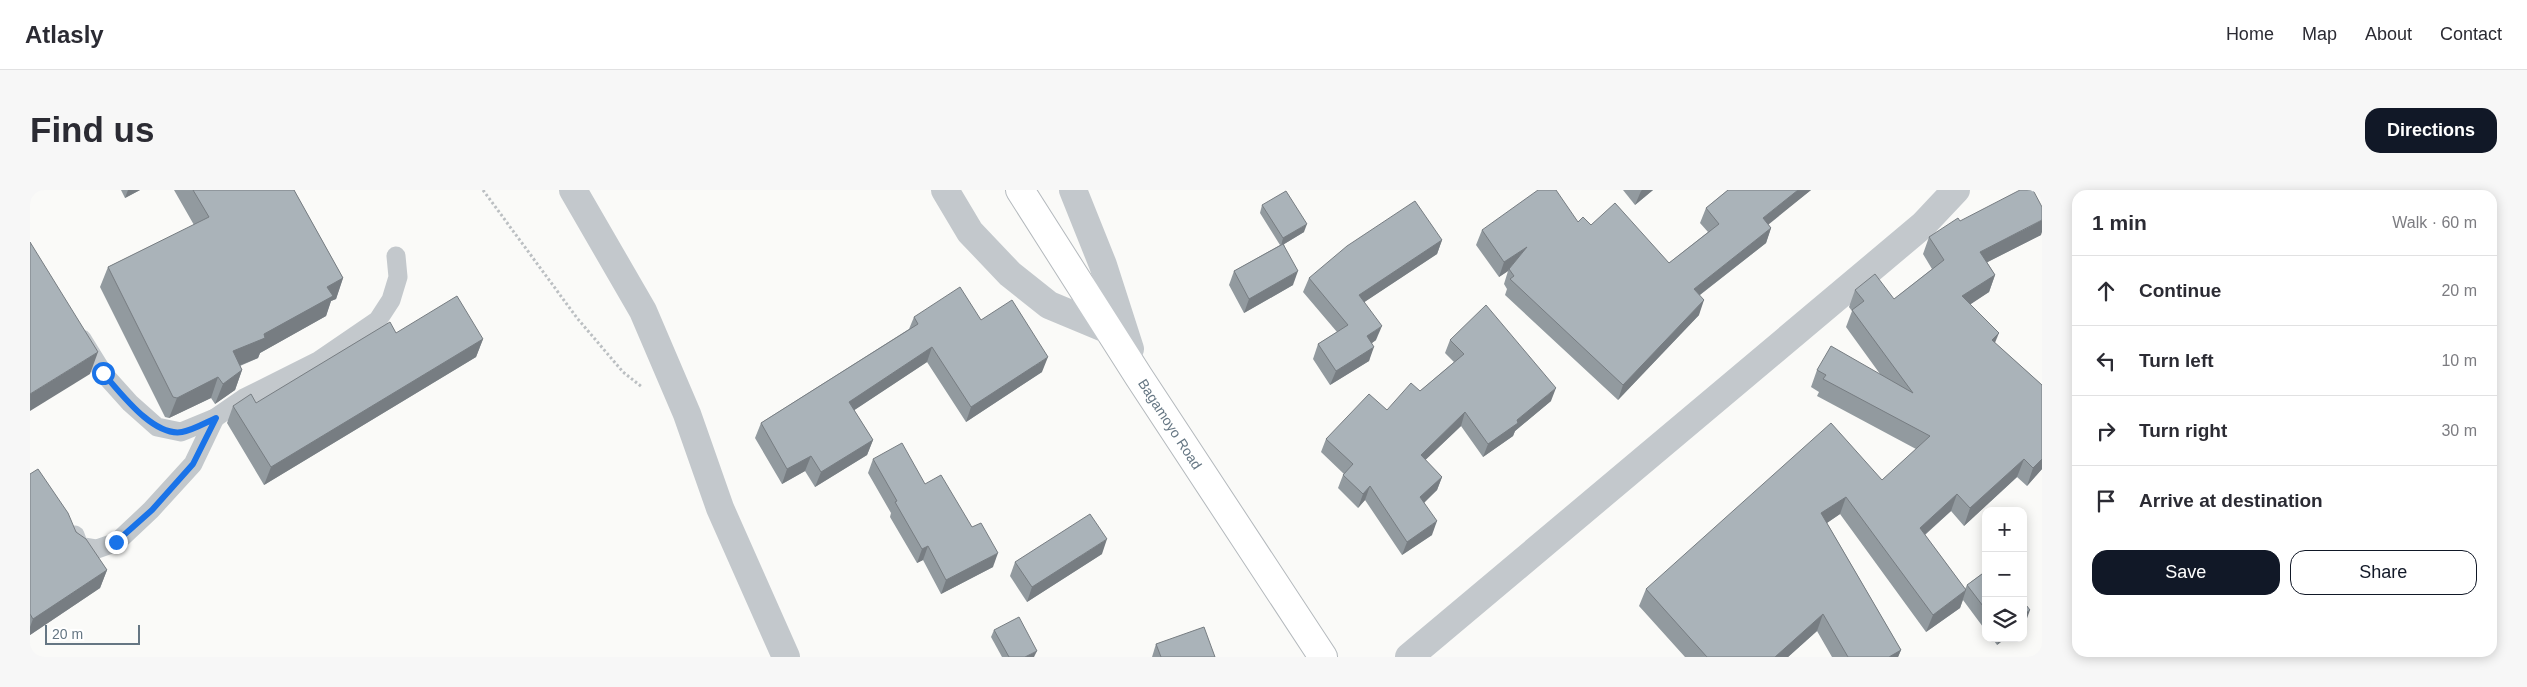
<!DOCTYPE html>
<html lang="en">
<head>
<meta charset="utf-8">
<style>
  body { margin:0; font-family:Arial,sans-serif; background:#f7f7f7; color:#2b2b33 }
  .controls { position:absolute; right:15px; bottom:15px; display:grid; overflow:hidden; border-radius:10px; box-shadow:0 2px 12px #0003 }
  .controls button { width:45px; height:45px; display:grid; place-items:center; padding:0; border:0; border-bottom:1px solid #e1e1e2; background:#fff; color:#2b2b33; font:25px sans-serif }
  .scale { position:absolute; left:15px; bottom:12px; width:95px; box-sizing:border-box; padding-left:5px; border:2px solid #657683; border-top:0; font-size:14px; line-height:18px; white-space:nowrap; color:#657683; -webkit-text-stroke:4px #fff; paint-order:stroke }
  .stop { position:absolute; width:15px; height:15px; margin:-11px; border:4px solid #1a73e8; border-radius:50%; background:#fff }
  .stop.end { background:#1a73e8; border-color:#fff; box-shadow:0 1px 5px #0008 }
  .list { margin:0; padding:0; list-style:none }
  h2 { display:flex; justify-content:space-between; align-items:center; height:65px; margin:0; padding:0 20px; font-size:21px }
  h2 small { font-size:16px; font-weight:400; color:#7c7c81 }
  .list li { display:grid; grid-template-columns:32px 1fr auto; gap:15px; align-items:center; box-sizing:border-box; height:70px; padding:0 20px; border-top:1px solid #e1e1e2 }
  .list b { display:block; font-size:19px; white-space:nowrap }
  .list em { font-size:16px; font-style:normal; color:#7c7c81 }
  .actions { display:flex; gap:10px; padding:15px 20px }
  .actions a { flex:1; padding:11px 0; border:1px solid #111827; border-radius:15px; text-align:center; font-size:18px; color:#111827 }
  .actions .main { background:#111827; color:#fff }
  .icon { flex:none; width:28px; height:28px; fill:none; stroke:currentColor; stroke-width:2; stroke-linecap:round; stroke-linejoin:round }
  .map { position:relative; flex:none; width:2012px; height:467px; overflow:hidden; border-radius:15px }
  header { display:flex; align-items:center; gap:30px; box-sizing:border-box; height:70px; padding:0 25px; background:#fff; border-bottom:1px solid #e1e1e2 }
  header strong { font-size:24px }
  nav { display:flex; gap:28px; margin-inline-start:auto; font-size:18px }
  .intro { display:flex; align-items:center; justify-content:space-between; box-sizing:border-box; height:120px; padding:0 30px }
  h1 { margin:0; font-size:35px }
  .button { padding:12px 22px; border-radius:15px; background:#111827; color:#fff; font-size:18px; font-weight:700 }
  main { display:flex; gap:30px; padding:0 30px }
  aside { flex:1; background:#fff; border-radius:15px; box-shadow:0 2px 12px #0003 }
  .map>svg:first-child { display:block }
</style>
</head>
<body>
<header>
<strong>Atlasly</strong>
<nav><a>Home</a><a>Map</a><a>About</a><a>Contact</a></nav>
</header>
<div class="intro"><h1>Find us</h1><a class="button">Directions</a></div>
<main>
<div class="map">
<svg width="2012" height="467" viewBox="0 0 2012 467">
  <rect width="100%" height="100%" fill="#fafaf8"/>
  <g fill="none" stroke-linecap="round" stroke-linejoin="round">
    <defs>
      <polyline id="trunk" points="990,0 1109,187 1293,467"/>
    </defs>
    <!-- trunk casing -->
    <use href="#trunk" stroke="#b4b9bd" stroke-width="30"/>
    <!-- path -->
    <polyline stroke="#bbbfc2" stroke-width="3" stroke-dasharray="2.5 2.5" stroke-linecap="butt" points="453,0 547,128 593,182 612,197"/>
    <!-- service -->
    <g stroke="#c3c8cc" stroke-width="19">
      <polyline points="52,149 73,183 100,213 127,237 151,242 185,228 214,208 288,171 348,130 361,110 368,87 366,66"/>
      <polyline points="45,345 49,356 67,359 87,352 121,320 163,274 185,228"/>
    </g>
    <!-- minor -->
    <g stroke="#c3c8cc" stroke-width="28">
      <polyline points="543,0 613,121 657,224 690,318 756,467"/>
      <polyline points="915,0 940,42 980,84 1019,115 1079,140"/>
      <polyline points="1043,0 1073,75 1100,159"/>
      <polyline points="1379,467 1893,35 1926,0"/>
    </g>
    <!-- trunk -->
    <use href="#trunk" stroke="#fff" stroke-width="28"/>
  </g>
  <!-- wall -->
  <g fill="#929a9f">
    <polygon points="91,0 110,0 95,8"/>
    <polygon points="144,0 264,0 313,88 306,109 301,111 296,126 230,163 228,168 210,176 212,180 205,200 185,214 181,208 139,228 135,227 70,97 78,77 164,35"/>
    <polygon points="1593,0 1623,0 1605,15"/>
    <polygon points="1698,0 1781,0 1738,34 1741,38 1736,53 1670,105 1669,125 1588,210 1475,105 1477,99 1474,94 1478,81 1469,87 1446,55 1452,40 1548,32 1561,35 1639,73 1678,42 1670,33 1676,18"/>
    <polygon points="1232,15 1274,42 1254,54 1263,95 1214,123 1199,95 1204,81 1250,55 1230,23"/>
    <polygon points="1930,31 2011,45 1957,72 1965,85 1959,102 1940,114 1965,153 2012,195 2012,279 1997,296 1987,287 1934,336 1921,321 1895,345 1935,399 1937,395 1956,381 1956,441 1933,410 1930,418 1896,442 1810,324 1797,333 1871,460 1868,467 1802,467 1787,441 1758,467 1655,467 1609,416 1616,399 1852,290 1886,259 1787,206 1789,202 1781,197 1787,180 1850,184 1816,137 1822,121 1819,117 1825,100 1864,109 1902,79 1893,64 1899,47"/>
    <polygon points="1412,50 1407,64 1334,112 1346,150 1342,153 1339,171 1300,195 1283,169 1288,154 1307,142 1273,102 1279,88"/>
    <polygon points="884,127 951,130 1012,182 936,232 897,172 824,220 843,250 837,265 785,297 775,281 752,294 725,248 731,233 879,139"/>
    <polygon points="366,143 453,149 446,167 234,295 197,233 203,216 226,213"/>
    <polygon points="1420,150 1521,211 1485,241 1483,246 1453,267 1431,236 1395,270 1412,287 1407,300 1394,312 1402,345 1372,365 1335,310 1328,318 1308,298 1313,285 1314,284 1291,262 1296,249 1357,220 1390,201 1424,172 1415,163"/>
    <polygon points="843,269 963,377 911,404 893,370 887,373 860,327 861,323 838,283"/>
    <polygon points="0,284 77,380 70,398 0,445"/>
    <polygon points="1072,364 997,412 980,386 985,372"/>
    <polygon points="964,440 1004,467 972,467 961,447"/>
    <polygon points="1962,448 1976,448 1967,455"/>
    <polygon points="1126,454 1185,467 1122,467"/>
  </g>
  <!-- shaded-wall -->
  <g fill="#777d82">
    <polygon points="98,0 110,0 95,8"/>
    <polygon points="1612,0 1623,0 1605,15 1611,1"/>
    <polygon points="1768,0 1781,0 1728,43 1733,28"/>
    <polygon points="2012,30 2012,42 2011,45 1944,79 1950,62"/>
    <polygon points="1277,34 1274,42 1251,56 1253,48"/>
    <polygon points="1741,38 1736,53 1658,114 1664,99"/>
    <polygon points="1412,50 1407,64 1324,119 1329,105"/>
    <polygon points="1497,57 1479,79 1478,81 1469,87 1474,72"/>
    <polygon points="1268,81 1263,95 1214,123 1219,109"/>
    <polygon points="1965,85 1959,102 1926,124 1932,106"/>
    <polygon points="313,88 306,109 301,111 296,126 230,163 228,168 196,181 203,161 234,144 297,97"/>
    <polygon points="1674,110 1669,125 1588,210 1593,195"/>
    <polygon points="1352,136 1346,150 1332,160 1337,146"/>
    <polygon points="1969,143 1962,160 1962,150"/>
    <polygon points="453,149 446,167 234,295 241,277"/>
    <polygon points="902,157 897,172 814,227 819,212"/>
    <polygon points="1344,157 1339,171 1300,195 1306,181"/>
    <polygon points="68,162 60,184 0,221 0,204"/>
    <polygon points="1018,167 1012,182 936,232 941,217"/>
    <polygon points="212,180 205,200 185,214 193,194"/>
    <polygon points="188,187 181,208 139,228 147,208"/>
    <polygon points="1526,198 1521,211 1485,241 1483,246 1453,267 1458,254"/>
    <polygon points="1435,222 1431,236 1386,279 1391,265"/>
    <polygon points="843,250 837,265 785,297 791,282"/>
    <polygon points="781,266 775,281 752,294 757,279"/>
    <polygon points="1994,269 1987,287 1934,336 1940,318"/>
    <polygon points="2012,269 2012,279 1997,296 2003,278"/>
    <polygon points="1412,287 1407,300 1386,321 1390,307"/>
    <polygon points="1340,296 1335,310 1328,318 1333,304"/>
    <polygon points="1927,304 1921,321 1883,355 1890,338"/>
    <polygon points="1816,307 1810,324 1785,341 1791,323"/>
    <polygon points="1407,331 1402,345 1372,365 1377,352"/>
    <polygon points="1077,349 1072,364 997,412 1002,397"/>
    <polygon points="898,356 893,370 887,373 892,359"/>
    <polygon points="968,363 963,377 911,404 916,390"/>
    <polygon points="77,380 70,398 0,445 0,437 3,429"/>
    <polygon points="1936,400 1930,418 1896,442 1903,425"/>
    <polygon points="2000,420 1995,434 1993,435 1993,425"/>
    <polygon points="1793,424 1787,441 1758,467 1745,467"/>
    <polygon points="1970,448 1976,448 1967,455"/>
    <polygon points="1871,460 1868,467 1859,467"/>
    <polygon points="1007,461 1004,467 995,467"/>
  </g>
  <!-- building -->
  <g fill="#aab3b9" stroke="#777d82">
    <polygon points="163,0 264,0 313,88 297,97 303,106 234,144 235,148 203,161 212,180 193,194 188,187 147,208 143,207 78,77 179,27"/>
    <polygon points="1508,0 1526,0 1548,32 1553,27 1561,35 1585,13 1639,73 1689,34 1676,18 1698,0 1768,0 1733,28 1741,38 1664,99 1674,110 1593,195 1480,89 1484,86 1479,79 1497,57 1474,72 1452,40"/>
    <polygon points="1990,0 2003,0 2012,17 2012,30 1950,62 1965,85 1932,106 1969,143 1962,150 2012,195 2012,269 2003,278 1994,269 1940,318 1927,304 1890,338 1936,400 1903,425 1816,307 1791,323 1871,460 1859,467 1818,467 1793,424 1745,467 1677,467 1616,399 1801,233 1852,290 1900,246 1793,189 1796,185 1787,180 1801,156 1883,203 1822,120 1834,111 1825,100 1845,84 1864,109 1914,70 1899,47 1928,28 1930,31"/>
    <polygon points="1256,1 1277,34 1253,48 1232,15"/>
    <polygon points="1385,11 1412,50 1329,105 1352,136 1337,146 1344,157 1306,181 1288,154 1318,135 1279,88 1317,56"/>
    <polygon points="0,52 68,162 0,204"/>
    <polygon points="1253,54 1268,81 1219,109 1204,81"/>
    <polygon points="930,97 951,130 982,110 1018,167 941,217 902,157 819,212 843,250 791,282 781,266 757,279 731,233 888,134 884,127"/>
    <polygon points="427,106 453,149 241,277 203,216 221,204 226,213 360,132 366,143"/>
    <polygon points="1456,115 1526,198 1487,230 1488,233 1458,254 1435,222 1391,265 1412,287 1390,307 1407,331 1377,352 1340,296 1333,304 1313,285 1323,274 1296,249 1339,204 1357,220 1381,193 1390,201 1434,164 1420,150"/>
    <polygon points="872,253 895,294 911,285 942,337 951,333 968,363 916,390 898,356 892,359 865,312 867,311 843,269"/>
    <polygon points="8,279 38,323 46,342 56,349 77,380 3,429 0,424 0,284"/>
    <polygon points="1060,324 1077,349 1002,397 985,372"/>
    <polygon points="1956,381 1956,420 1937,395"/>
    <polygon points="1993,411 2000,420 1993,425"/>
    <polygon points="989,427 1007,461 995,467 979,467 964,440"/>
    <polygon points="1174,437 1185,467 1131,467 1126,454"/>
  </g>
  <g fill="none" stroke-linecap="round" stroke-linejoin="round">
    <!-- route -->
    <path stroke="#1a73e8" stroke-width="6" d="M73 183C90 202 123 247 152 242 163 240 175 233 186 228L163 274 122 320 86 352"/>
  </g>
  <g text-anchor="middle" dominant-baseline="central" stroke-width="5" stroke-linejoin="round" paint-order="stroke">
    <!-- street labels -->
    <g font-size="14" fill="#657683" stroke="#fff">
      <text transform="translate(1140 234) rotate(57)">Bagamoyo Road</text>
    </g>
  </g>
</svg>
<div class="controls">
<button>+</button>
<button>−</button>
<button><svg class="icon" aria-label="layers" viewBox="0 0 24 24"><path d="M12 4l9 5-9 5-9-5zM3 14l9 5 9-5"/></svg></button>
</div>
<div class="scale">20 m</div>
<div class="stop" style="left:73px;top:183px"></div>
<div class="stop end" style="left:86px;top:352px"></div>
</div>
<aside>
<h2>1 min<small>Walk · 60 m</small></h2>
<ul class="list">
<li><svg class="icon" aria-label="ahead" viewBox="0 0 24 24"><path d="M12 20V5M6 11l6-6 6 6"/></svg><div><b>Continue</b></div><em>20 m</em></li>
<li><svg class="icon" aria-label="left" viewBox="0 0 24 24"><path d="M17 20v-9H6M10 6l-5 5 5 5"/></svg><div><b>Turn left</b></div><em>10 m</em></li>
<li><svg class="icon" aria-label="right" viewBox="0 0 24 24"><path d="M7 20v-9h11M14 6l5 5-5 5"/></svg><div><b>Turn right</b></div><em>30 m</em></li>
<li><svg class="icon" aria-label="arrive" viewBox="0 0 24 24"><path d="M6 21V4h12l-3 4 3 4H6"/></svg><div><b>Arrive at destination</b></div></li>
</ul>
<div class="actions"><a class="main">Save</a><a>Share</a></div>
</aside>
</main>
</body>
</html>
